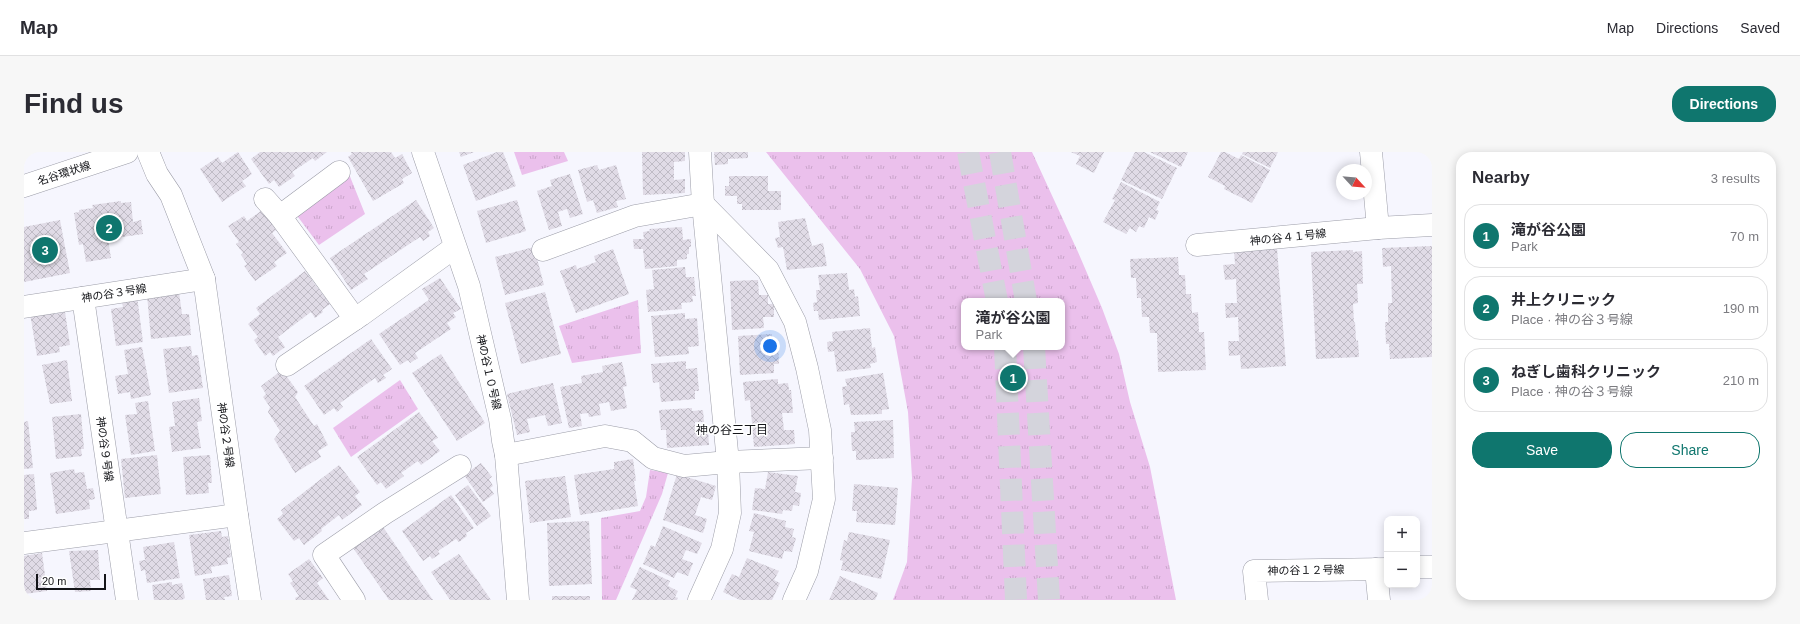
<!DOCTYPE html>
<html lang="en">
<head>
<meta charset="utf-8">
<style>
  body { margin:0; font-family:Arial,"Noto Sans JP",sans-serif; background:#f7f7f7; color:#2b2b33 }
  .controls { position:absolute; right:12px; bottom:12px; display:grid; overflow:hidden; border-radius:8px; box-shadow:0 2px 10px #0003 }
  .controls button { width:36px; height:36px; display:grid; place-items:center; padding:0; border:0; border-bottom:1px solid #e1e1e2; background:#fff; color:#2b2b33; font:20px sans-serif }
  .compass { position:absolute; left:1312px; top:12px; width:36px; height:36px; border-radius:50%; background:#fff; box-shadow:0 2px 10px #0003; rotate:116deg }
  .scale { position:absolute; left:12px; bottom:10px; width:70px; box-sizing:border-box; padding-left:4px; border:2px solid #141519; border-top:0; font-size:11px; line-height:14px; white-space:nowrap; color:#141519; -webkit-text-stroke:3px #fff; paint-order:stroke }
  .you { position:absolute; left:746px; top:194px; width:14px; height:14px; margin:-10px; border:3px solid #fff; border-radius:50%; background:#1a73e8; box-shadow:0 0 0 6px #1a73e833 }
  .badge { display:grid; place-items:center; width:26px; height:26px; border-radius:50%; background:#0f766e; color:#fff; font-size:13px; font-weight:700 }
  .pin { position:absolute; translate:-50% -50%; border:2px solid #fff; box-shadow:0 1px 4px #0006 }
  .popup { position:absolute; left:937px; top:146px; width:104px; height:52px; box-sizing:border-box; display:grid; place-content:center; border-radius:8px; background:#fff; filter:drop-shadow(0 1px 3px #0005); font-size:13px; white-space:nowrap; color:#7c7c81 }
  .popup b { font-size:15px; color:#2b2b33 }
  .popup::after { content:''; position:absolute; left:50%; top:100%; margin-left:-8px; border:8px solid transparent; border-top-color:#fff }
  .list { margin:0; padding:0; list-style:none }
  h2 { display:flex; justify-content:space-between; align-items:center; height:52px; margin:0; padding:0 16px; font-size:17px }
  h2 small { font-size:13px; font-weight:400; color:#7c7c81 }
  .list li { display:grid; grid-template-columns:26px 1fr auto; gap:12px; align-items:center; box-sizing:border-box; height:64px; margin:0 8px 8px; padding:0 8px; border:1px solid #e1e1e2; border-radius:16px }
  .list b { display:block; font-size:15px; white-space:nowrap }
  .list p { margin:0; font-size:13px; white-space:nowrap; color:#7c7c81 }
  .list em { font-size:13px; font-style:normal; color:#7c7c81 }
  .actions { display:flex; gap:8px; padding:12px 16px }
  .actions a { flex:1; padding:9px 0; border:1px solid #0f766e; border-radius:16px; text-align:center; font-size:14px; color:#0f766e }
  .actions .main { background:#0f766e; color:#fff }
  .map { position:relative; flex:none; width:1408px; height:448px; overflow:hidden; border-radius:16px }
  header { display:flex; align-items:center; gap:24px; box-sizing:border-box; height:56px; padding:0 20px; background:#fff; border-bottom:1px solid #e1e1e2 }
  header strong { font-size:19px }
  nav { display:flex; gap:22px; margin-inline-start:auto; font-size:14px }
  .intro { display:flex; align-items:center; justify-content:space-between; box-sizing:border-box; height:96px; padding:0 24px }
  h1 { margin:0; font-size:28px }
  .button { padding:10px 18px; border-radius:16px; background:#0f766e; color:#fff; font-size:14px; font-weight:700 }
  main { display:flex; gap:24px; padding:0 24px }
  aside { flex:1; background:#fff; border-radius:16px; box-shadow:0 2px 10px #0003 }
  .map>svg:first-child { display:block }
</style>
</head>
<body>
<header>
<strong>Map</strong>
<nav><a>Map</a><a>Directions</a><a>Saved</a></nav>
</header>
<div class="intro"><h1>Find us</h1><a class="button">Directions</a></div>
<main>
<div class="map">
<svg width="1408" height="448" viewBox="0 0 1408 448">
  <defs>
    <pattern id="grass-tufts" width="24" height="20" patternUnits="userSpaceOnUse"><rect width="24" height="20" fill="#ebc0ec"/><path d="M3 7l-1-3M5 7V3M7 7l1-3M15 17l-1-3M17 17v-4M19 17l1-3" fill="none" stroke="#c9a4ca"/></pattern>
    <pattern id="building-cross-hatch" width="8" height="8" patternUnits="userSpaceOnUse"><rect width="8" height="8" fill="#e0dbe6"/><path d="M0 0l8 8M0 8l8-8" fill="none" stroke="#bfbbc5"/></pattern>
  </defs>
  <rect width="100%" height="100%" fill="#f6f6fe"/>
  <!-- grass -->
  <g fill="url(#grass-tufts)" fill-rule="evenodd">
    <polygon points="490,0 540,0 544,9 498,23"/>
    <path d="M742 0H1008L1054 100 1078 156 1095 202 1106 250 1126 315 1152 448H869L883 410 888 326 884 260 870 184 836 117ZM940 149H1038V195H940Z"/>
    <polygon points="325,22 341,62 295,93 271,61"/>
    <polygon points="614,148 617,201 548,211 535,174"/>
    <polygon points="376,228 394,257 327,305 309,276"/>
    <polygon points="626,318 644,321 638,342 592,448 578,448 577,366 616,359 622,345"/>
  </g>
  <!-- building -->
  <g fill="url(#building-cross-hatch)">
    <polygon points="214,0 228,22 218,29 222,34 198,50 176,17 194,5 198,11"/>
    <polygon points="236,0 303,0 291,9 289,6 268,20 271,24 255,35 250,28 245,32 227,7"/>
    <polygon points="327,0 367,0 371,6 378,2 388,21 378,27 380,31 349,49 324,5 328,2"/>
    <polygon points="435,0 450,0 437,5"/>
    <polygon points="473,0 479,0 492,34 452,49 439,13"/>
    <polygon points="618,0 661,0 661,9 650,10 650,28 661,27 661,41 619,43"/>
    <polygon points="690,0 724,0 724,6 704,7 704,12 691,13"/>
    <polygon points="1047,0 1080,0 1070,21 1052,12 1056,4"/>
    <polygon points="1111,0 1120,0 1153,16 1138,47 1097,28"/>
    <polygon points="1126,0 1164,0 1157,15"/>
    <polygon points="1197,0 1201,0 1215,7 1217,3 1246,18 1228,51 1200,37 1201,34 1184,25"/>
    <polygon points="1219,0 1254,0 1246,16 1218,2"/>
    <polygon points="573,13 575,18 592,13 602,47 592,49 594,55 573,61 569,48 563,50 554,18"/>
    <polygon points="546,22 559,62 546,66 543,57 534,60 538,74 525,78 513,39 528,34 526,28"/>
    <polygon points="705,24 744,24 744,39 757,39 757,58 718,58 718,52 713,52 713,44 701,44 701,34 705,34"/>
    <polygon points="1097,30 1136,50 1132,58 1135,59 1131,68 1125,65 1120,76 1115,74 1112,80 1106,76 1102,82 1079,70 1091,48 1088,47"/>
    <polygon points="392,48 410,76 404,80 406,84 399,89 396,85 340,122 344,127 327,138 306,106"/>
    <polygon points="493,48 502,79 462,91 453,59"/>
    <polygon points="97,49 97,51 107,50 109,70 117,68 119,82 84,87 87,106 62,110 59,92 55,93 50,61 55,60 55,58 69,56 68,53"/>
    <polygon points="241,56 255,76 248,81 263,101 250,110 253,114 231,129 220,114 223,112 217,103 219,101 212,92 215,90 204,74 220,64 223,69"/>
    <polygon points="781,66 788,94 799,91 803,114 763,118 759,95 754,96 751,86 756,85 754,70"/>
    <polygon points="36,68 46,121 0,130 0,75"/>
    <polygon points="658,75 659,88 667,87 667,95 665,95 665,102 663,102 663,107 653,108 653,114 621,117 619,97 610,97 609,87 620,87 619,80 626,79 625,77"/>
    <polygon points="1408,94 1408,205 1366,207 1365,192 1362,192 1361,170 1364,170 1364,151 1368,151 1367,114 1359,115 1358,96"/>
    <polygon points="510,95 520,133 481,143 471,105"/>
    <polygon points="1253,96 1262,214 1217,217 1216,203 1205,204 1204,189 1215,189 1214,165 1202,166 1201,151 1213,151 1212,127 1201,128 1199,113 1211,112 1210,99"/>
    <polygon points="589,97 605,142 552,161 536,119 552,113 553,117 572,110 570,104"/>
    <polygon points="1329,98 1329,100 1338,99 1339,132 1333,132 1334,151 1329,152 1330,171 1331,170 1332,189 1334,188 1335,205 1292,207 1287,100"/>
    <polygon points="1154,105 1155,123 1161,123 1162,142 1167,142 1168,161 1174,160 1175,180 1180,180 1182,218 1134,220 1133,181 1126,181 1125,165 1118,165 1117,146 1113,146 1112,126 1107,126 1106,107"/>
    <polygon points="661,115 662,125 670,125 672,144 668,144 669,150 657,151 658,157 624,160 622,138 630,137 628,118"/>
    <polygon points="281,119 306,152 298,158 299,160 291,166 287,160 254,185 261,195 249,204 246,200 241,204 230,188 234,185 224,172 236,162 232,156"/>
    <polygon points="823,121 825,138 830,137 831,145 834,144 836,164 795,168 794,159 790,159 789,151 793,150 792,138 796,138 794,123"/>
    <polygon points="416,126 437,157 429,161 432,165 423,171 427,177 391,201 394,206 386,211 384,208 376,213 355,182 405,148 398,137"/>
    <polygon points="734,128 735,143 744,143 744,152 750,152 750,165 739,165 740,176 708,178 706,129"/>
    <polygon points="155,140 158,162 165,162 167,183 127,187 123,143"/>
    <polygon points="521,140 537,202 497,212 481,151"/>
    <polygon points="113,144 119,190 92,194 87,157 99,155 97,147"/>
    <polygon points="31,157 31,162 41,160 46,193 35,195 36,200 13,204 6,161"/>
    <polygon points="661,161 661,167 673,166 675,194 664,195 665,202 631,205 627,164"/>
    <polygon points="846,176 848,196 851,195 853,210 846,212 847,216 813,220 810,199 804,200 803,190 809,189 808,180"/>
    <polygon points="748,182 748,190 754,190 755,212 750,212 750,221 716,223 714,184"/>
    <polygon points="347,187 368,217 359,223 362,226 354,231 351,226 316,251 319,255 313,260 310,256 300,263 280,234"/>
    <polygon points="167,194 168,204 174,203 179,236 145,241 139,197"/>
    <polygon points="118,195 127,243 107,247 106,240 94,242 91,224 104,222 100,198"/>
    <polygon points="417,202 461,271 433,289 388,221"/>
    <polygon points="43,208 48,249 26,252 18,213"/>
    <polygon points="662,209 662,217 673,216 675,239 671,239 671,247 637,250 635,230 629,231 627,212"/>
    <polygon points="598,210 603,234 599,235 603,256 587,259 585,250 575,252 577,263 565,265 564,261 556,262 558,274 545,276 536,235 558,231 557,224 579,220 578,214"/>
    <polygon points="258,218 274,240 271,245 290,274 293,272 304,293 294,299 297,305 271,321 250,287 256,279 244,260 246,255 239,245 242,242 237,234"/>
    <polygon points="859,221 865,257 858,258 858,262 827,263 825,252 820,253 818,235 823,234 821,227"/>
    <polygon points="754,227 754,232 764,231 765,238 767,238 769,261 758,261 760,278 770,278 771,292 730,295 726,248 721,249 719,230"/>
    <polygon points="529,231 538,271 524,274 521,263 503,267 506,280 493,283 483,242"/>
    <polygon points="175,246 178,269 173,270 177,296 148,300 145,275 151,274 148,250"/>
    <polygon points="124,249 131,299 107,303 101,263 113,262 111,251"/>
    <polygon points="668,256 668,259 679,258 680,270 671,270 671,280 684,279 685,293 643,296 642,278 637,278 635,258"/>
    <polygon points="395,260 414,286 408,289 416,299 397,313 394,309 377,321 380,324 362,337 357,330 353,333 333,305"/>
    <polygon points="57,262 60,297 57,297 58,304 32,307 28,265"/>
    <polygon points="869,268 870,306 832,308 832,299 828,299 827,280 831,280 830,270"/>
    <polygon points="4,269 9,316 0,317 0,270"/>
    <polygon points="133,303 137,342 101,346 97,307"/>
    <polygon points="186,303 188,331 184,331 185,341 162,343 159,305"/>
    <polygon points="609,307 612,329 610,329 614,354 556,363 550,323 590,317 590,310"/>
    <polygon points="457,311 468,325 465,327 469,334 466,336 470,342 459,350 440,323"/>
    <polygon points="315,313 336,340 331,344 338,353 318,368 315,363 297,377 298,379 280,393 275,386 270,389 253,367 259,362 257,358"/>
    <polygon points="50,317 51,321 60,320 63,337 69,336 71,347 65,348 66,357 32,362 26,321"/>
    <polygon points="744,320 774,324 771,340 777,341 775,354 769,353 768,359 759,358 758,362 728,358 731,336 741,337"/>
    <polygon points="10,322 13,358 5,359 5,367 0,367 0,323"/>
    <polygon points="653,322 692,334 688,348 677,345 671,363 683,367 679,381 639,368"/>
    <polygon points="541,324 547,365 506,371 501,329"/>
    <polygon points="830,332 874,336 871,373 832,370 833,359 828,359"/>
    <polygon points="444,333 467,364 453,374 431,343"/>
    <polygon points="427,343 450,376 442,381 443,384 435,390 432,387 414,399 416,402 408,407 406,404 399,409 378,379"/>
    <polygon points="730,361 762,369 761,375 770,377 768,385 772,386 768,400 760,399 758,407 725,399 730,380 725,379"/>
    <polygon points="565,369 568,432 525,434 523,371"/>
    <polygon points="357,372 409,448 365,448 327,393"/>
    <polygon points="639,374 678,391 673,402 662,398 658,407 669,411 664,424 653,420 650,426 619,412 627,393 631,395"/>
    <polygon points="197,379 198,385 204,384 207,405 203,406 204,412 187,415 188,421 171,424 165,383"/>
    <polygon points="825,380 866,388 857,427 817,418 819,409 816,408 820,388 823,389"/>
    <polygon points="150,390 156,426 123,431 121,418 117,419 115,409 121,408 119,395"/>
    <polygon points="74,398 76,428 66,428 67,439 51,440 45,399"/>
    <polygon points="18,401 23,439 0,442 0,404"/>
    <polygon points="435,402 467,448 426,448 407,420"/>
    <polygon points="723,406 755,419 750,428 756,431 748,448 716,448 699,440 708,422 715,425"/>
    <polygon points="285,407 299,426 293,431 305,448 272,448 271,446 275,444 266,431 269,429 264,422"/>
    <polygon points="616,415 646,429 644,434 654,439 651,445 654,446 653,448 608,448 613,438 606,435"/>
    <polygon points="205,423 208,444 200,445 201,448 182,448 179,427"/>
    <polygon points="816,424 854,441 851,448 805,448"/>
    <polygon points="148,430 148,433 158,431 161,446 158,448 130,448 128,433"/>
    <rect x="528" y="444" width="38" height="4"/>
  </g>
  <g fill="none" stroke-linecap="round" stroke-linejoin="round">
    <!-- minor-tunnel -->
    <g stroke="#d4d4dc" stroke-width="22" stroke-dasharray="22 11" stroke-linecap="butt">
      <polyline points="944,0 973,149"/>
      <polyline points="976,0 1002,149"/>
      <polyline points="981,195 992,448"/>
      <polyline points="1010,195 1025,448"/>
    </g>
    <defs>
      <g id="minor">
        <polyline points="399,0 445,134 476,267 479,289 482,303 494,448"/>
        <polyline points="1347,0 1354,76 1408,73"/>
        <polyline points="0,34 103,0"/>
        <polyline points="241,47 256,64 331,167"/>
        <polyline points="256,64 315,20"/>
        <polyline points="1173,93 1354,76"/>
        <polyline points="519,98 611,64 679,52 744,118 771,170 783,216 796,278 800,347 783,419 770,448"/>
        <polyline points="59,146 103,448"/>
        <polyline points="0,155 180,127"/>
        <polyline points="263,213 337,163 431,95"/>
        <polyline points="482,303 581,284 608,289 629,306 660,314 704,310 798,306"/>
        <polyline points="213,363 226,448"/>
        <polyline points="0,391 213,363 180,127 147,43 133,22 124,0"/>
        <polyline points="1393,415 1408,415"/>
        <polyline points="1352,417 1355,448"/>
        <polyline points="330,448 300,403 361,361 436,314"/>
        <polyline points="675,448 698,397 706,361 704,310 679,52 676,0"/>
        <polyline points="1233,448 1230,419 1363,417"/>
      </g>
    </defs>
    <!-- minor casing -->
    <use href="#minor" stroke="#9c9da8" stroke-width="23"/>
    <!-- minor -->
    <use href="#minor" stroke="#fff" stroke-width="22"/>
  </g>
  <g text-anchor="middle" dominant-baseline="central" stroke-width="3" stroke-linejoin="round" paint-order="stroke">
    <!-- street labels -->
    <g font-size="11" fill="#141519" stroke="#fff">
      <text transform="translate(40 21) rotate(-18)">名谷環状線</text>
      <text transform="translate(1264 85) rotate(-6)">神の谷４１号線</text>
      <text transform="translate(90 141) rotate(-9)">神の谷３号線</text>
      <text transform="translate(465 220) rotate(77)">神の谷１０号線</text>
      <text transform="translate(202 283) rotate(82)">神の谷２号線</text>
      <text transform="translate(81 297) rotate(82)">神の谷９号線</text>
      <text transform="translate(1282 418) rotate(-1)">神の谷１２号線</text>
    </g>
    <!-- neighbourhood labels -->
    <g font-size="12" fill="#141519" stroke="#fff">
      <text x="708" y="278">神の谷三丁目</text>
    </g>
  </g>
</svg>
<div class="controls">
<button>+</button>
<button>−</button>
</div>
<svg class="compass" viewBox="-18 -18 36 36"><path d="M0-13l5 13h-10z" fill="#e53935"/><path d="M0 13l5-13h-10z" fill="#7c7c81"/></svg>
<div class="scale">20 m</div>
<div class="you"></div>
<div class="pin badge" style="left:989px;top:226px">1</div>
<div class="popup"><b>滝が谷公園</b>Park</div>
<div class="pin badge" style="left:85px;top:76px">2</div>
<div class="pin badge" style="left:21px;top:98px">3</div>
</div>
<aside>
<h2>Nearby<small>3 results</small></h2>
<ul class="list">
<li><span class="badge">1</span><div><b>滝が谷公園</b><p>Park</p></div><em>70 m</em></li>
<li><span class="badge">2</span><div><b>井上クリニック</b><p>Place · 神の谷３号線</p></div><em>190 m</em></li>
<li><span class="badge">3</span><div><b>ねぎし歯科クリニック</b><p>Place · 神の谷３号線</p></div><em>210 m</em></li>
</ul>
<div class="actions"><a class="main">Save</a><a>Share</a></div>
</aside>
</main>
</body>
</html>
